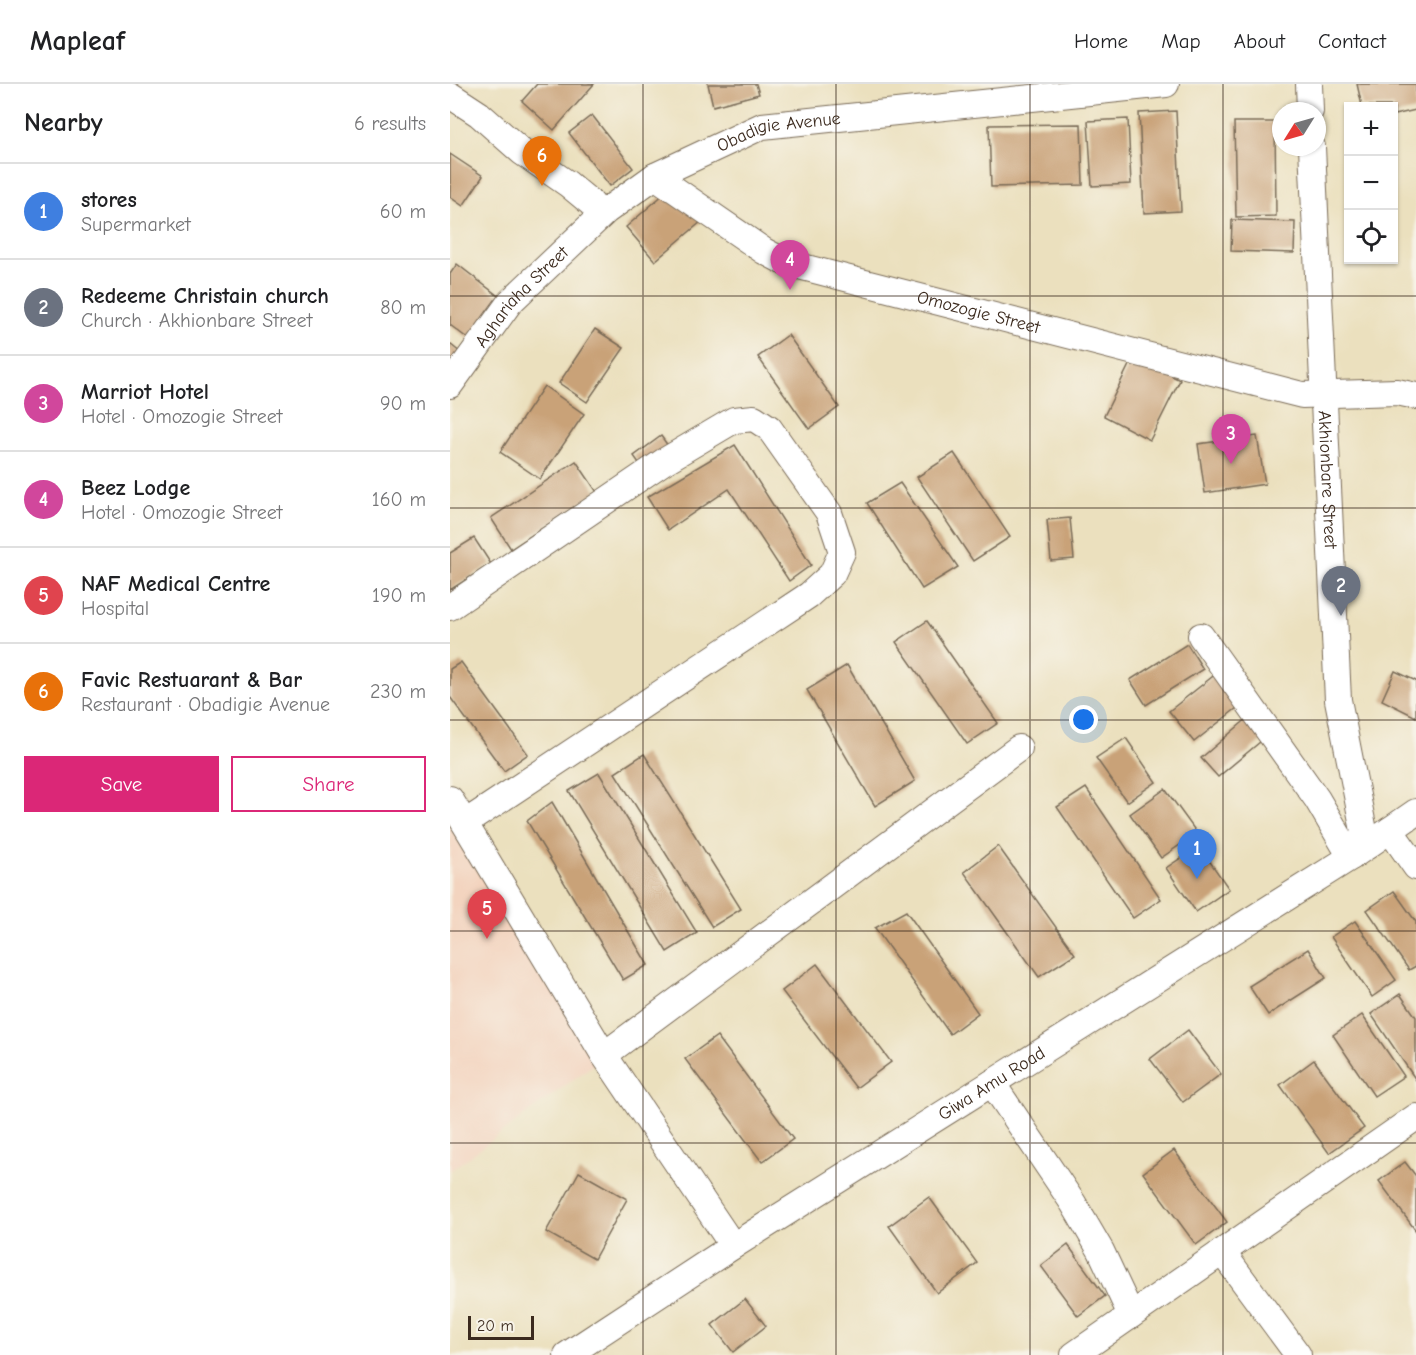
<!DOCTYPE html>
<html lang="en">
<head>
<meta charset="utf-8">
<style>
  body { margin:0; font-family:"Comic Neue",sans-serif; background:#f2f2f2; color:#202124 }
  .controls { position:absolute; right:18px; top:18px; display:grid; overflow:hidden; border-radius:0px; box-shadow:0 2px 4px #0004 }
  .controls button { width:54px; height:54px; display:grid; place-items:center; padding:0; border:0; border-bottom:2px solid #e0e0e0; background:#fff; color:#202124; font:30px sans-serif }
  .compass { position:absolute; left:822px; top:18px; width:54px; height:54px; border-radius:50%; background:#fff; box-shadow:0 2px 4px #0004; rotate:233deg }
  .scale { position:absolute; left:18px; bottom:15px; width:66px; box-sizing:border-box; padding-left:6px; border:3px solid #3b2a1e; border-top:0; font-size:16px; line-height:21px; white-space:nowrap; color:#3b2a1e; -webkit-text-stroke:4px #f7f3e8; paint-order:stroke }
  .you { position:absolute; left:634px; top:636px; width:21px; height:21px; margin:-15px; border:4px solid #fff; border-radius:50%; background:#1a73e8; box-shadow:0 0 0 9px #1a73e833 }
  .badge { display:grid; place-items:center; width:39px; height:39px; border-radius:50%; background:#db2777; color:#fff; font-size:20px; font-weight:700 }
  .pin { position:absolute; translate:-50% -50px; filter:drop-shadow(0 2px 3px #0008) }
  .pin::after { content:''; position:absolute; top:32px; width:21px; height:18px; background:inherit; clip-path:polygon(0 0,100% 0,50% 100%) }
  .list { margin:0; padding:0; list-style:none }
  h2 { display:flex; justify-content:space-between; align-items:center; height:78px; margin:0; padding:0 24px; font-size:26px }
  h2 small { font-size:20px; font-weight:400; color:#757577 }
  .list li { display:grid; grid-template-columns:39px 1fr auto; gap:18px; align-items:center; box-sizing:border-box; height:96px; padding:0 24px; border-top:2px solid #e0e0e0 }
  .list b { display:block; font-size:22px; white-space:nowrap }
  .list p { margin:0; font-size:20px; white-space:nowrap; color:#757577 }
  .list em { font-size:20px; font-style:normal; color:#757577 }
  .actions { display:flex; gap:12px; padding:18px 24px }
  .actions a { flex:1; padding:14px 0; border:2px solid #db2777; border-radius:0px; text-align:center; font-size:21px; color:#db2777 }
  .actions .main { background:#db2777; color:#fff }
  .icon { flex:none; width:33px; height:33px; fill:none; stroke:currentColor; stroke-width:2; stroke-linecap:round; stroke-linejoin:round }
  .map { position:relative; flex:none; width:966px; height:1271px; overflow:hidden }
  header { display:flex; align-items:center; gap:36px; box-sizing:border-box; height:84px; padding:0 30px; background:#fff; border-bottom:2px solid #e0e0e0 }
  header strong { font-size:28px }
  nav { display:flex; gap:33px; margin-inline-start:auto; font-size:21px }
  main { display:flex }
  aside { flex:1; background:#fff }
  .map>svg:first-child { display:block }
</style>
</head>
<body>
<header>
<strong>Mapleaf</strong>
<nav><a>Home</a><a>Map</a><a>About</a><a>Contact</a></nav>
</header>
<main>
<aside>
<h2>Nearby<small>6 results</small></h2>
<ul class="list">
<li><span class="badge" style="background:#3f7fe0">1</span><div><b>stores</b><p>Supermarket</p></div><em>60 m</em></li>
<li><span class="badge" style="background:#6b7280">2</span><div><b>Redeeme Christain church</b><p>Church · Akhionbare Street</p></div><em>80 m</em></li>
<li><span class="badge" style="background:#d1479c">3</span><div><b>Marriot Hotel</b><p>Hotel · Omozogie Street</p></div><em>90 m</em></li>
<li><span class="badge" style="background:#d1479c">4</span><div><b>Beez Lodge</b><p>Hotel · Omozogie Street</p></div><em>160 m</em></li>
<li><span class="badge" style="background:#e0444e">5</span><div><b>NAF Medical Centre</b><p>Hospital</p></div><em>190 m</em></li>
<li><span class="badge" style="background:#e8710a">6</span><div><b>Favic Restuarant &amp; Bar</b><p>Restaurant · Obadigie Avenue</p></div><em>230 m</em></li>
</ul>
<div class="actions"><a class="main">Save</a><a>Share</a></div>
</aside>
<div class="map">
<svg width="966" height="1271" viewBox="0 0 966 1271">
  <rect width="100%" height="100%" fill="#f7f3e8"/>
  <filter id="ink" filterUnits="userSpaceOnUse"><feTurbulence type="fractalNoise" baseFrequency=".0167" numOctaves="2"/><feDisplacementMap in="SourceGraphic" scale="12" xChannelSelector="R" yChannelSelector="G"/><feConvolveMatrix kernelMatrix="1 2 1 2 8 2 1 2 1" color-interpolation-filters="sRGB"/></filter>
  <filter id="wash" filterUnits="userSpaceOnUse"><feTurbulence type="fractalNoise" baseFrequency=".008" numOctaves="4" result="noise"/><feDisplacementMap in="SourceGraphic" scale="24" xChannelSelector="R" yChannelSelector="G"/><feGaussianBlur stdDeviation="1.35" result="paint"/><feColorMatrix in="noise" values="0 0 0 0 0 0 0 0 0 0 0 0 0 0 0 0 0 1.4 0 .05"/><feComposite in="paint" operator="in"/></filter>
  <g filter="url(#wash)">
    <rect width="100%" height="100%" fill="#ebe0be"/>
    <!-- built -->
    <polygon fill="#f3d4bf" points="0,733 147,978 0,1087"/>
    <g id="blocks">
      <!-- building -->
      <g fill="#c9a278">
        <polygon points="87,0 144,0 104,46 72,17"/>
        <polygon points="258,0 306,0 309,10 263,22"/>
        <polygon points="907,0 966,0 966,26 944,31 944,22 912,22"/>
        <polygon points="726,27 731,127 694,129 689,29"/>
        <polygon points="142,31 183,84 160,102 119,49"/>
        <polygon points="678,35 681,100 642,102 638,37"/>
        <polygon points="784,38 825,38 826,132 786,133"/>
        <polygon points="631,40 633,101 541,103 539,41"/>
        <polygon points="0,70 33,92 13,122 0,113"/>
        <polygon points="223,102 252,137 205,177 176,143"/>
        <polygon points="782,136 845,138 844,169 781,167"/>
        <polygon points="7,180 52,215 21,257 0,241 0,190"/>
        <polygon points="145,245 174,264 137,318 109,299"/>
        <polygon points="338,251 389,323 359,345 308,273"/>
        <polygon points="0,260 11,269 0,283"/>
        <polygon points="683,273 730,296 700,356 654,332"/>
        <polygon points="94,302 134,330 90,395 50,368"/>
        <polygon points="211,352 223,369 196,389 184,372"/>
        <polygon points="807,352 815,400 755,409 748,360"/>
        <polygon points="285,361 361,481 339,497 279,405 218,446 197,413"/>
        <polygon points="504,369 560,453 523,477 467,393"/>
        <polygon points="126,377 147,408 61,465 41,434"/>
        <polygon points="450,399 508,483 472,505 417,419"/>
        <polygon points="620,434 624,475 601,477 597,436"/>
        <polygon points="24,454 41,480 0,506 0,469"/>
        <polygon points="477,537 548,639 517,660 446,558"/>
        <polygon points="737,560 753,585 696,621 680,596"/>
        <polygon points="11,578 78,670 54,687 0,613 0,585"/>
        <polygon points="397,581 465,697 425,722 357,606"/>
        <polygon points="945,587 966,597 966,633 932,616"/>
        <polygon points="767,589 792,620 744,658 719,627"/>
        <polygon points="799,633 816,653 768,693 751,674"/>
        <polygon points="676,654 706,698 677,718 646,674"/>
        <polygon points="194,670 291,825 262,843 165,689"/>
        <polygon points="149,689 247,849 217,868 119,707"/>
        <polygon points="636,704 711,815 683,834 607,723"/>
        <polygon points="715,705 747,749 711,774 680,730"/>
        <polygon points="102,718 198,881 173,896 77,737"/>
        <polygon points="548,762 625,870 589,893 514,788"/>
        <polygon points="749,762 779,805 746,828 716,784"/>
        <polygon points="944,807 966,838 966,882 959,886 917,826"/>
        <polygon points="456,827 528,929 500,950 425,844"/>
        <polygon points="905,837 946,896 922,913 881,853"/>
        <polygon points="858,865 876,894 818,931 799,902"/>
        <polygon points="367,880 441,978 406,1004 332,907"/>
        <polygon points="950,910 966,933 966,996 921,930"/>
        <polygon points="912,931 954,992 924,1012 883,951"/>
        <polygon points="738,946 771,990 733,1018 700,975"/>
        <polygon points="267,952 343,1055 312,1078 235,975"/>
        <polygon points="864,976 914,1044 879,1069 830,1001"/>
        <polygon points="724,1066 777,1138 746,1161 693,1089"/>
        <polygon points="955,1078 966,1092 966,1147 929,1097"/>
        <polygon points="129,1088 177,1115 144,1175 96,1148"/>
        <polygon points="479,1113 527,1179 487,1209 439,1142"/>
        <polygon points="618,1161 655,1212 628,1232 591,1182"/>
        <polygon points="295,1215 316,1242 283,1268 262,1241"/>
      </g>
    </g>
  </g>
  <g filter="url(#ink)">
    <use href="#blocks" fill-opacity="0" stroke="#796a56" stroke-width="1.5"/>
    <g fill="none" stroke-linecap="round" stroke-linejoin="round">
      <defs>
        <g id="minor">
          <polyline points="859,0 860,27"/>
          <polyline points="0,11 29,30 72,68 118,100 141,119 151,131"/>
          <path id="s1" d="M862 63 888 616 917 762"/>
          <path id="s2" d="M205 92 314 167 337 179 852 311 947 308 966 312"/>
          <path id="s3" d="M0 301 60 218 156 127 205 92 312 42 716 0"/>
          <polyline points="0,523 213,378 284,336 304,334 319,344 379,429 392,468 382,490 359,511 15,739"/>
          <polyline points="751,552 867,715 901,773"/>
          <polyline points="0,715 154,971 283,1162"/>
          <polyline points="940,746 966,783"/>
          <polyline points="154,971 569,664"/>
          <polyline points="542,999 623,1119 651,1167 681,1231"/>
          <polyline points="772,1168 848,1271"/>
          <path id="s4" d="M117 1271 283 1162 901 773 966 728"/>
          <polyline points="624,1271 966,1033"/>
        </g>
      </defs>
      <!-- minor casing -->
      <use href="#minor" stroke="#796a56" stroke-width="28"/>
      <!-- minor -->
      <use href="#minor" stroke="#fff" stroke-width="26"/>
    </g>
  </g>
  <!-- grid -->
  <path fill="none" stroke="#3b2a1e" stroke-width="1.5" stroke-opacity="0.55" d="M193 0V1271M386 0V1271M580 0V1271M773 0V1271M0 212H966M0 424H966M0 636H966M0 847H966M0 1059H966"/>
  <g text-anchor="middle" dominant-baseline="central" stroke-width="6" stroke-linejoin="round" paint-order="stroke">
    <!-- street labels -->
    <g font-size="18" fill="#3b2a1e" stroke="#f7f3e8">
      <text stroke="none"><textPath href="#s3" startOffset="428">Obadigie Avenue</textPath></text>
      <text stroke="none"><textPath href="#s3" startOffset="114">Aghariaha Street</textPath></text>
      <text stroke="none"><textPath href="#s2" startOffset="356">Omozogie Street</textPath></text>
      <text stroke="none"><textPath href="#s1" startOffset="333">Akhionbare Street</textPath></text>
      <text stroke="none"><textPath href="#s4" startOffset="504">Giwa Amu Road</textPath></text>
    </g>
  </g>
</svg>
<div class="controls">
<button>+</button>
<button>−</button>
<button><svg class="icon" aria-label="locate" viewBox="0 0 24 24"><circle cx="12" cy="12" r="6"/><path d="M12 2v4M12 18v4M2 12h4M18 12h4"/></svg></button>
</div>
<svg class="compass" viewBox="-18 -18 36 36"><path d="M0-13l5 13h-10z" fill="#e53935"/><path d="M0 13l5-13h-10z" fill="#757577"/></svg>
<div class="scale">20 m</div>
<div class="you"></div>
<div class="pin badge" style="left:747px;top:795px;background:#3f7fe0">1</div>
<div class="pin badge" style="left:891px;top:532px;background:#6b7280">2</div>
<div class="pin badge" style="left:781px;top:380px;background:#d1479c">3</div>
<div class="pin badge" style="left:340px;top:206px;background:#d1479c">4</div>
<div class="pin badge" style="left:37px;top:855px;background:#e0444e">5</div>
<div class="pin badge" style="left:92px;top:102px;background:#e8710a">6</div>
</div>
</main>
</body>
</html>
